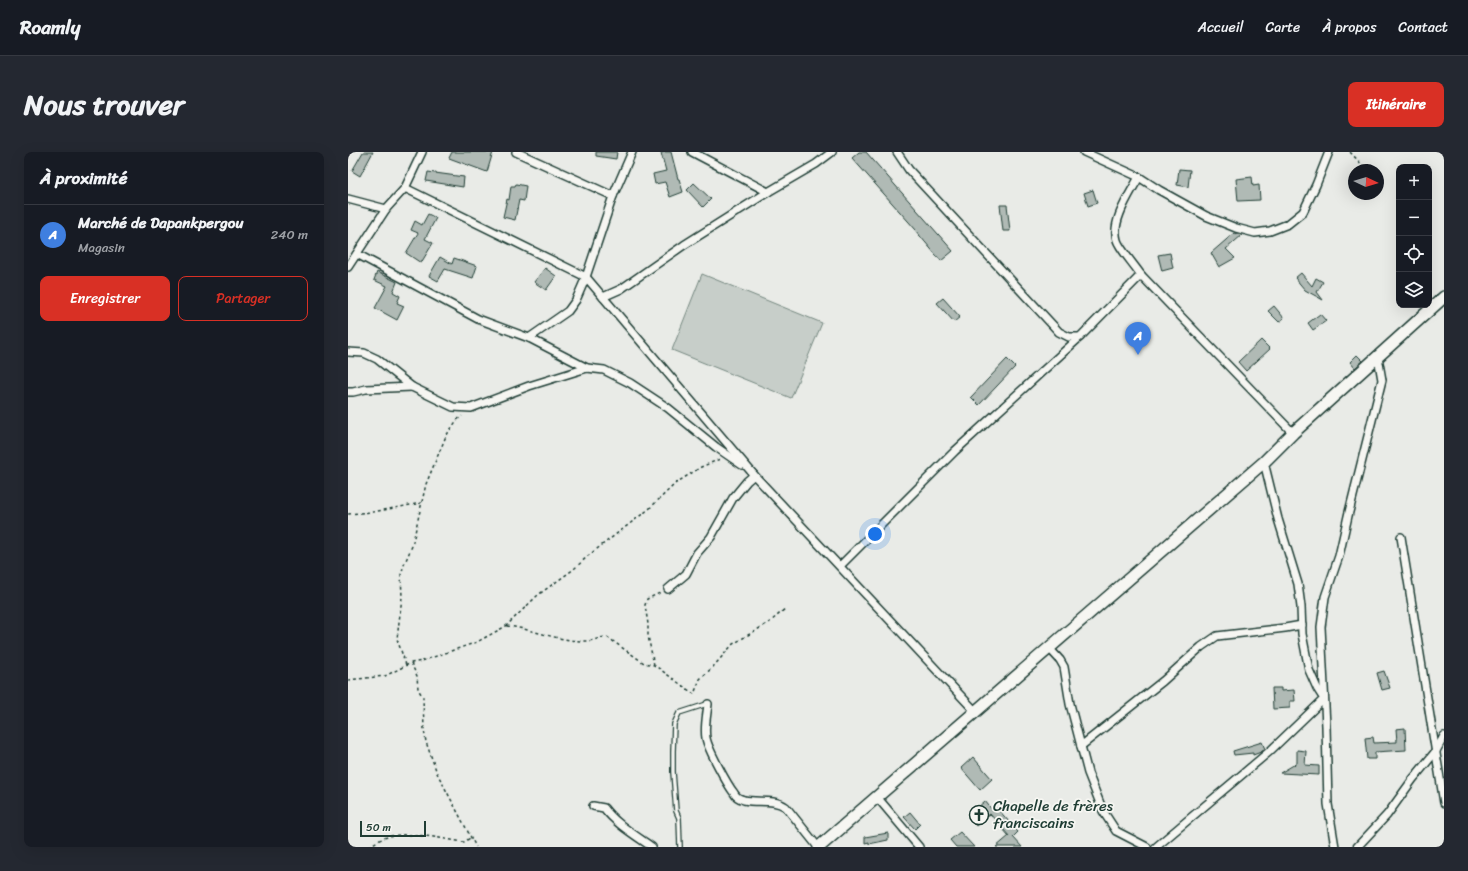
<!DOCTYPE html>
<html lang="fr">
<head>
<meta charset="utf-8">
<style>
  body { margin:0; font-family:Sriracha,sans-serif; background:#242831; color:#f1f3f6 }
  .controls { position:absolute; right:12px; top:12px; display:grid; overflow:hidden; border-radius:8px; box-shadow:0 4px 16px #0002 }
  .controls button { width:36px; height:36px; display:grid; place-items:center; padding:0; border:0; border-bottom:1px solid #363941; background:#171b24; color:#f1f3f6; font:20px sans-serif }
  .compass { position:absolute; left:1000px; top:12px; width:36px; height:36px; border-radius:50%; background:#171b24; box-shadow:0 4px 16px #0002; rotate:94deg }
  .scale { position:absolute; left:12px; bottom:10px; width:66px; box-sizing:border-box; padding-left:4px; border:2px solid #1f3d34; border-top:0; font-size:11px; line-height:14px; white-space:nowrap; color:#1f3d34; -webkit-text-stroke:3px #f6f6f2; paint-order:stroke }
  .you { position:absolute; left:527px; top:382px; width:14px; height:14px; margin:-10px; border:3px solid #fff; border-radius:50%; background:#1a73e8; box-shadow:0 0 0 6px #1a73e833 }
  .badge { display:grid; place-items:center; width:26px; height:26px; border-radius:50%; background:#d93025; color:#fff; font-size:13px; font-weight:700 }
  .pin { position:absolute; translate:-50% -33px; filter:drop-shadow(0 1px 2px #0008) }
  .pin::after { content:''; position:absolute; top:21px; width:14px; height:12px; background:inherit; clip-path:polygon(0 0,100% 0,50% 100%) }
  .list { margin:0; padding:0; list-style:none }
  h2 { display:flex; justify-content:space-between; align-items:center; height:52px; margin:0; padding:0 16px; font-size:17px }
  h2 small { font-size:13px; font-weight:400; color:#9ea1a6 }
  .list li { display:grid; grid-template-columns:26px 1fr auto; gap:12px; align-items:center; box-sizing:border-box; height:60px; padding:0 16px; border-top:1px solid #363941 }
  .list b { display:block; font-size:15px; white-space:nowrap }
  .list p { margin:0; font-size:13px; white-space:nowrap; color:#9ea1a6 }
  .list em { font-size:13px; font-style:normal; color:#9ea1a6 }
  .actions { display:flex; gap:8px; padding:12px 16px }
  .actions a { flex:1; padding:9px 0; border:1px solid #d93025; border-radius:8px; text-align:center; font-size:14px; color:#d93025 }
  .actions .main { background:#d93025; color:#fff }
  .icon { flex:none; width:22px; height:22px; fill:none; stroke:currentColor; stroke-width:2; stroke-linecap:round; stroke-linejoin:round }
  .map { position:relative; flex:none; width:1096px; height:695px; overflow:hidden; border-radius:8px }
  header { display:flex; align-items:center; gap:24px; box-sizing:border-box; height:56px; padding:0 20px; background:#171b24; border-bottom:1px solid #363941 }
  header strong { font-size:19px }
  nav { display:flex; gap:22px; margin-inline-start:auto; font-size:14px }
  .intro { display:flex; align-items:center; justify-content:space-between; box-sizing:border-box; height:96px; padding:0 24px }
  h1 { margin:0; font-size:28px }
  .button { padding:10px 18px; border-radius:8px; background:#d93025; color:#fff; font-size:14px; font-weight:700 }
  main { display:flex; gap:24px; padding:0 24px }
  aside { flex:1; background:#171b24; border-radius:8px; box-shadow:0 4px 16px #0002 }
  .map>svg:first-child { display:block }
</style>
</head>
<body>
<header>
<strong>Roamly</strong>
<nav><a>Accueil</a><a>Carte</a><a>À propos</a><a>Contact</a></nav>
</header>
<div class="intro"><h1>Nous trouver</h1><a class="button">Itinéraire</a></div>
<main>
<aside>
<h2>À proximité<small></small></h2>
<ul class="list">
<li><span class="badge" style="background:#3f7fe0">A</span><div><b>Marché de Dapankpergou</b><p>Magasin</p></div><em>240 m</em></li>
</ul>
<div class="actions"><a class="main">Enregistrer</a><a>Partager</a></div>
</aside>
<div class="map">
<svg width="1096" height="695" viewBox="0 0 1096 695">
  <rect width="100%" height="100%" fill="#e9ebe7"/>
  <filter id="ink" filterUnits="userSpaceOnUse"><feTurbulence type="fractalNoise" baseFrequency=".025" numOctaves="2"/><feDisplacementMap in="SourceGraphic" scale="8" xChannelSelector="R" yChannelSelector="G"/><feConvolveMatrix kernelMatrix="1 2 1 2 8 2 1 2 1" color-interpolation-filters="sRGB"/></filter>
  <g filter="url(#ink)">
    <!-- green -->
    <polygon fill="#c7cec9" stroke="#73867e" points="354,122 474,171 443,246 324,198"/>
    <!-- building -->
    <g fill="#b0bab5" stroke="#1f3d34">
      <polygon points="15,0 25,0 12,24 4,19"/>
      <polygon points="104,0 145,0 139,20 101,6"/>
      <polygon points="248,0 269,0 268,7 248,4"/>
      <polygon points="317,0 323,0 330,27 331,27 335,40 322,45 317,30 307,32 305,22 318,19 313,1"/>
      <polygon points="511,0 518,0 605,99 593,109 567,78 568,78 504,6"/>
      <polygon points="831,17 842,18 840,35 829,33"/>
      <polygon points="80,20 116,25 115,35 78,29"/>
      <polygon points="904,25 905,34 911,33 912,48 890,49 888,27"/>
      <polygon points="346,31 363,47 355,55 339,38"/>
      <polygon points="168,32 178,34 176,49 171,48 167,68 155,65 159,47 161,48 163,34 167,34"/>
      <polygon points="745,38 749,51 740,54 736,41"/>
      <polygon points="652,53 659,53 662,79 655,79"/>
      <polygon points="80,62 88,66 77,87 85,91 73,111 58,101 70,81 63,78 67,69 74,73"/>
      <polygon points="886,81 894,83 878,97 887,106 871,115 863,101"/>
      <polygon points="822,101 825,116 814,119 810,103"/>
      <polygon points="92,105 104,112 106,106 129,114 125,126 97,117 90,129 81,124"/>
      <polygon points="197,116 208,124 198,138 186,130"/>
      <polygon points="29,120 49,130 45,140 52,144 49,151 56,154 49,168 27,156 39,134 26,128"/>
      <polygon points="953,121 964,134 968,126 975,130 969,140 975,148 957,138 947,126"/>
      <polygon points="595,146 612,165 606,170 589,151"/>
      <polygon points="926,154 936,166 931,170 920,159"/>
      <polygon points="972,162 978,169 965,178 960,171"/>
      <polygon points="913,188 922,197 898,219 890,210"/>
      <polygon points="1009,203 1015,209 1007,216 1002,210"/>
      <polygon points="659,207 667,215 631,253 623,245"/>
      <polygon points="1036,519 1042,536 1034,538 1029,521"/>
      <polygon points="924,536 933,536 933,539 946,538 947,549 942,549 942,556 925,557"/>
      <polygon points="1057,576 1058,598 1027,600 1027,607 1019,607 1017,586 1025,585 1026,591 1049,590 1048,577"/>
      <polygon points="914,590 917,597 913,600 905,603 905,601 886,603 885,599"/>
      <polygon points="949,598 958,599 957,613 971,614 971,623 932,621 949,611"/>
      <polygon points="625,605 644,627 632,638 613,616"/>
      <polygon points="637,649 645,659 649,656 670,680 665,685 674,695 648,695 661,684 642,662 628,674 620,664"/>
      <polygon points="562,660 572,672 567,677 556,665"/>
      <polygon points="612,680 626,695 608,695 602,688"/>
      <polygon points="540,681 540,688 521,692 521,690 517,691 517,685"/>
    </g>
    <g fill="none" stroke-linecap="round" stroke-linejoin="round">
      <defs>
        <polyline id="lane" points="332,695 331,666 328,659 325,620 325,599 326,572 331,561 359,552"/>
        <g id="street">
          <polyline points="168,0 265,44"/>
          <polyline points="344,0 420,40"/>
          <path d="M549 0 561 18 711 180 721 185H732L793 123C788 115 771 96 769 88 763 69 782 42 791 25"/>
          <polyline points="736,0 791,25 811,38 858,64 888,76 907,81 922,79 940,72 955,60 968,33 981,0"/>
          <polyline points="57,36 238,125 406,323 627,559"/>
          <polyline points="0,47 38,57"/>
          <polyline points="9,102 130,167 181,186 239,216"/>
          <polyline points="0,115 38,57 57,36 74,0"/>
          <polyline points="793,123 945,281"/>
          <polyline points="255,145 273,137 336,93 420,40 468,12 484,0"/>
          <polyline points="181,186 220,159 228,148 238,125 265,44 284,0"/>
          <polyline points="0,200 16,201 29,207 64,235 105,255 123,256 181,234 239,216 256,218 282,231 320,256 368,295 394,313"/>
          <polyline points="0,240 5,240 18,237 64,235"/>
          <polyline points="1053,385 1096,651"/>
          <polyline points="492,414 607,299 732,185"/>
          <polyline points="320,437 338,422 349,401 363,385 385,346 399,329 406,323 404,321"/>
          <polyline points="701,496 712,508 716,515 722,552 740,621 755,659 768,679 799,695"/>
          <path d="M360 552C359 563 356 575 358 586 360 597 379 632 386 641 388 645 392 647 396 648 410 651 425 646 438 655L470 695"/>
          <polyline points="733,594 815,529 853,495 869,484 937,476 954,473"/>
          <polyline points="529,645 571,695"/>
          <path d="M245 654 256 656C268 672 287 683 304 695"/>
          <polyline points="808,695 922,599 976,547 969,536 961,518 954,482 953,455 950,432 930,367 916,310"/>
          <polyline points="987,695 980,652 978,574 973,475 977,445 991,404 1000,364 1034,228 1030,205"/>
          <polyline points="1009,695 1039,663 1065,627 1088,599 1096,584"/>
        </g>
        <polyline id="primary" points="471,695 916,310 945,281 1096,145"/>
      </defs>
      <!-- lane casing -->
      <use href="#lane" stroke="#1f3d34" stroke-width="6"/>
      <!-- street casing -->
      <use href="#street" stroke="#1f3d34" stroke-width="10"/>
      <!-- primary casing -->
      <use href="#primary" stroke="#1f3d34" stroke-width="14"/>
      <!-- path -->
      <g stroke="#1f3d34" stroke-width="1.5" stroke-dasharray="3 3" stroke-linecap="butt">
        <polyline points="1002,0 1019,18"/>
        <polyline points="1030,23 1032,24"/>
        <polyline points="0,362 25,360 73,351"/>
        <path d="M159 474C185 477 212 490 238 489 246 489 252 485 259 485L296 511 306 513 346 542 352 527 364 516 385 492 422 470 438 456"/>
        <polyline points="63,511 69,524 70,537 75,545 76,578 78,590 89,621 128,695"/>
        <polyline points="58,513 49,487 54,445 53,422 56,413 64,394 78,332 98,284 109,268 114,264"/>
        <polyline points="306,513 300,484 300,472 297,453 299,447 314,440"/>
        <polyline points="0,528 37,524 63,511 74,509 129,490 158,474 190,443 226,417 241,403 301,357 328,331 353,315 372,307"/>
        <path d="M21 695C25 692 29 689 34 687 53 677 95 687 116 690L122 686"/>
      </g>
      <!-- lane -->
      <use href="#lane" stroke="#f6f6f2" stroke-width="3.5"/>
      <!-- street -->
      <use href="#street" stroke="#f6f6f2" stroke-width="7"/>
      <!-- primary -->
      <use href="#primary" stroke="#f6f6f2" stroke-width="11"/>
    </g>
  </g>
  <!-- icons -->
  <defs>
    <symbol id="church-ring" viewBox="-11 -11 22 22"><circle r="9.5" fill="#f6f6f2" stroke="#1f3d34" stroke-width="1.5"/><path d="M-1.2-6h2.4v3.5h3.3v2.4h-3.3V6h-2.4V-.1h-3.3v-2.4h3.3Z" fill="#1f3d34"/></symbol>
  </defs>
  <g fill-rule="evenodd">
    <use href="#church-ring" x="620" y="652" width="22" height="22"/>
  </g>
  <g text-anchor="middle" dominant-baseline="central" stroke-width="3.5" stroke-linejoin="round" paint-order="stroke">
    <!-- poi labels -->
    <g font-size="15" fill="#1f3d34" stroke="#f6f6f2" text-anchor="start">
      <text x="645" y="654">Chapelle de frères<tspan x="645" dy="17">franciscains</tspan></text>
    </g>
  </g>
</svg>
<div class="controls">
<button>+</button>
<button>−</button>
<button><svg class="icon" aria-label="locate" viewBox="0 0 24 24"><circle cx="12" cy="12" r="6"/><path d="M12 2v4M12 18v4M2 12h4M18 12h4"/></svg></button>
<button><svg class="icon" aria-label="layers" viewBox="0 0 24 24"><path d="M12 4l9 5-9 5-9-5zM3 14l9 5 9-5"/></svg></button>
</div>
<svg class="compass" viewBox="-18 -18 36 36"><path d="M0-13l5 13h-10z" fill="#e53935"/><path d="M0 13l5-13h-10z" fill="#9ea1a6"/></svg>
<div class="scale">50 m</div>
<div class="you"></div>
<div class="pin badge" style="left:790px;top:203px;background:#3f7fe0">A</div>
</div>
</main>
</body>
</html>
